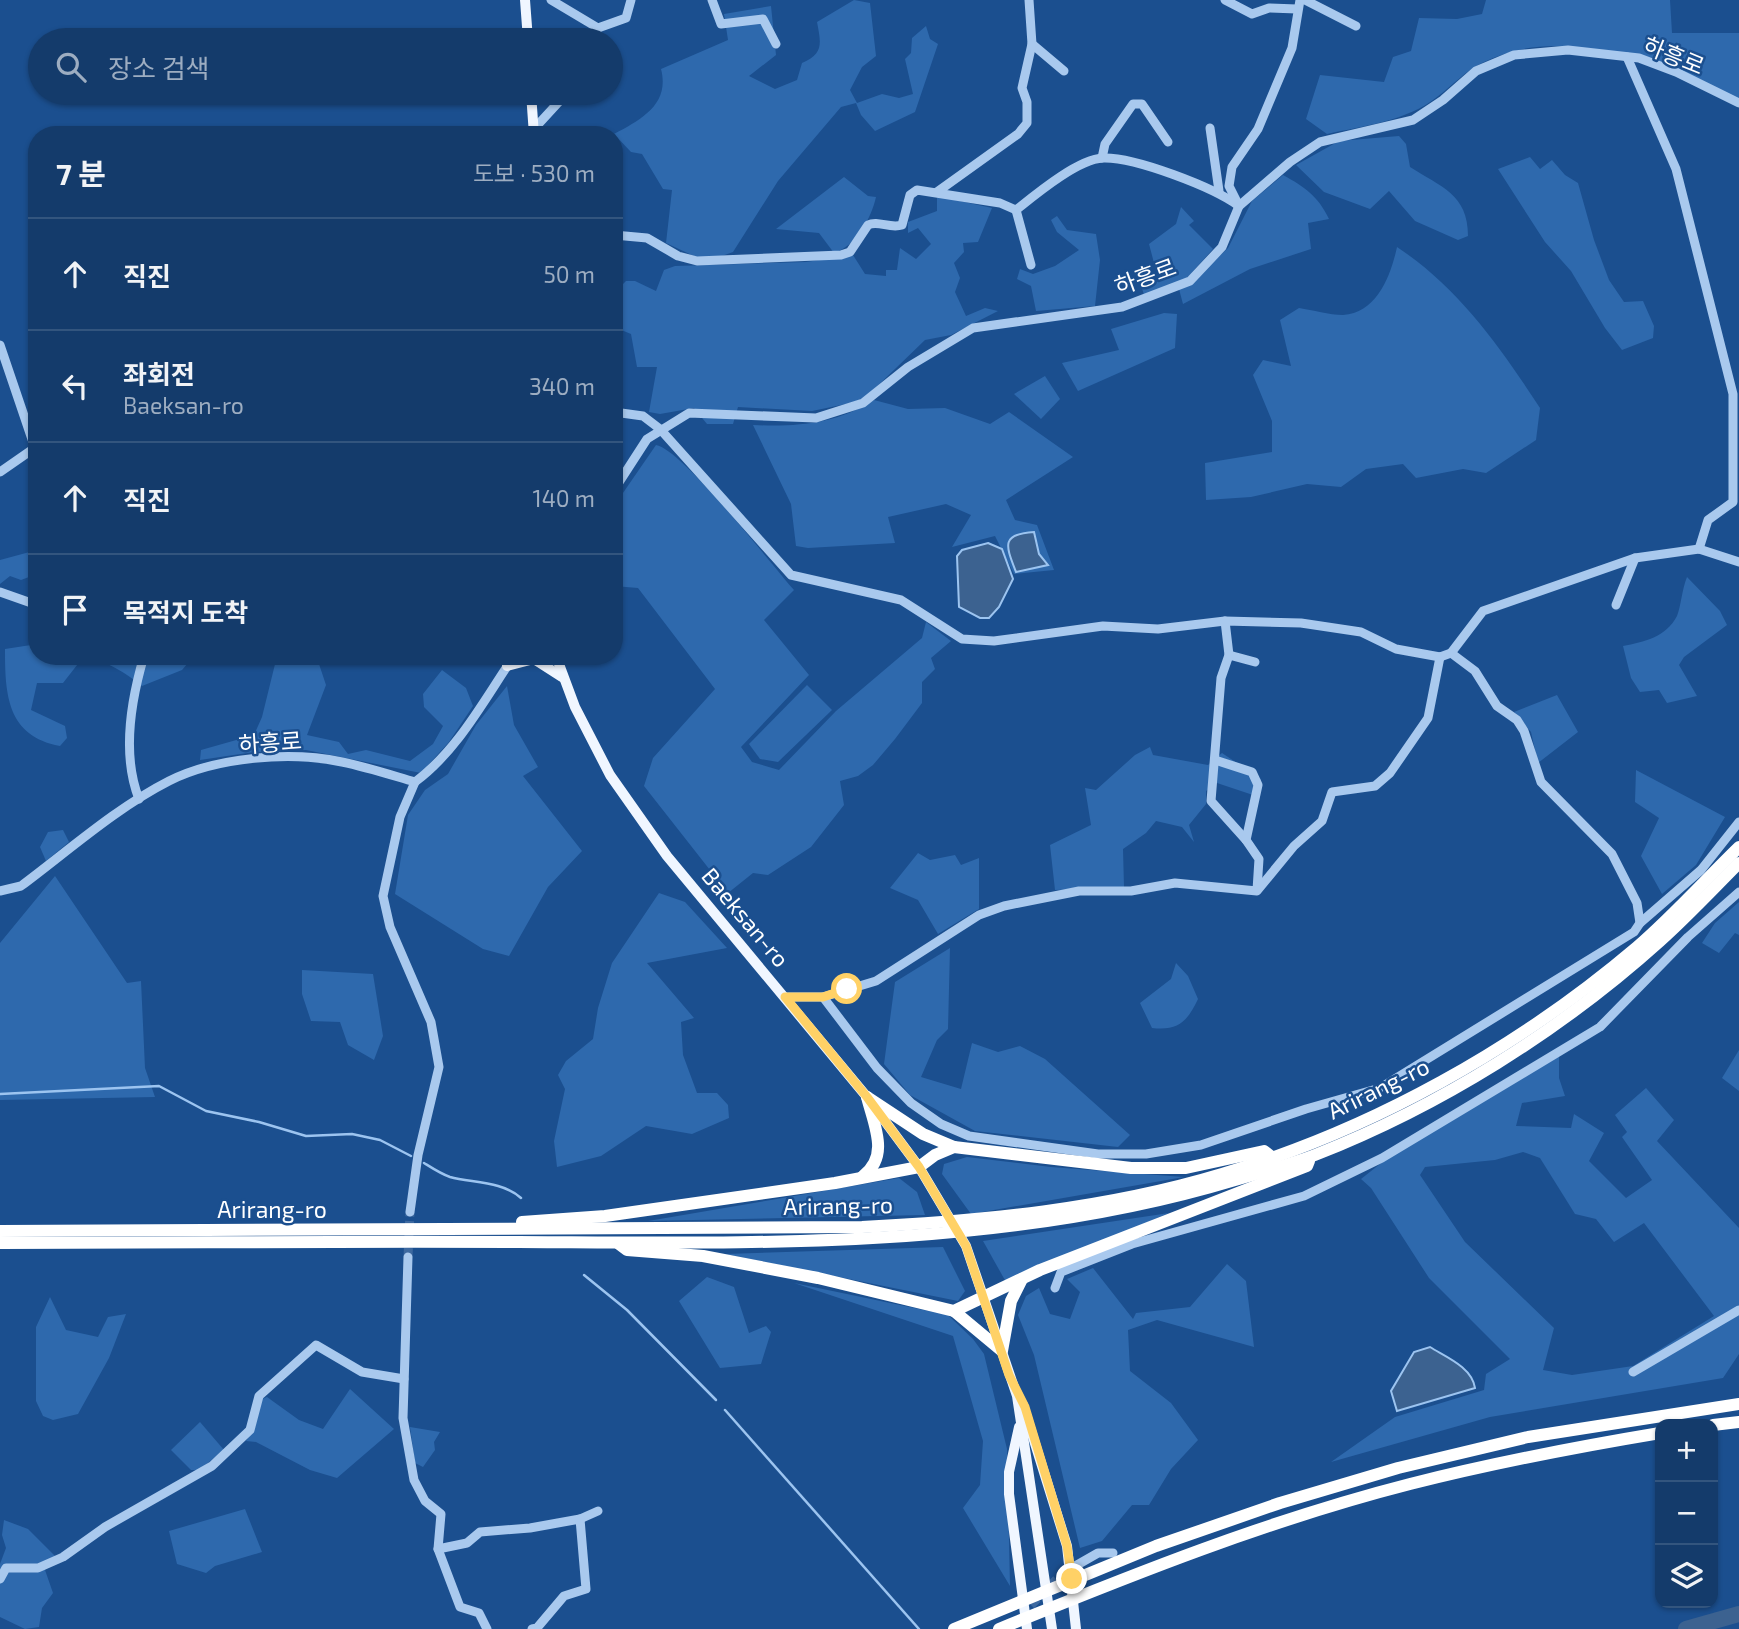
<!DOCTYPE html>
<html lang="ko">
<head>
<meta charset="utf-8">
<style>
  body { margin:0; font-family:"Exo 2","Noto Sans KR",sans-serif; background:#1d4271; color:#f1f3f6 }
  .controls { position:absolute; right:21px; bottom:21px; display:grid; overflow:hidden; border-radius:14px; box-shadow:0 2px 5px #0004 }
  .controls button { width:63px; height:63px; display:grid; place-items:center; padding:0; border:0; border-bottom:2px solid #33557e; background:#143b6b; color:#f1f3f6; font:35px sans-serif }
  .stop { position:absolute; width:21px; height:21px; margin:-16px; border:5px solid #ffd166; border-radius:50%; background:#fff }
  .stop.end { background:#ffd166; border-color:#fff; box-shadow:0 2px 7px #0008 }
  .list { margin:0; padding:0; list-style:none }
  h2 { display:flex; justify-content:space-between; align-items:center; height:91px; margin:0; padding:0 28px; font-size:30px }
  h2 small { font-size:23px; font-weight:400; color:#9dadc1 }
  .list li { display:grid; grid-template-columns:46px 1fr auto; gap:21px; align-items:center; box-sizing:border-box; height:112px; padding:0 28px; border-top:2px solid #33557e }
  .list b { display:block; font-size:26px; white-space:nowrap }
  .list p { margin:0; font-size:23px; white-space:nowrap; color:#9dadc1 }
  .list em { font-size:23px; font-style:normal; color:#9dadc1 }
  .icon { flex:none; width:38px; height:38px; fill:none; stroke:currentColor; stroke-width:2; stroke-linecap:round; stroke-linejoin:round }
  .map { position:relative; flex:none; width:1739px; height:1629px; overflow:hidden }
  .search { position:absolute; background:#143b6b; box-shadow:0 2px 5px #0004; left:28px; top:28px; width:595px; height:77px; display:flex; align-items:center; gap:18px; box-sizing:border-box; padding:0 24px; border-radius:38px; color:#9dadc1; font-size:26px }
  .panel { position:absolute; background:#143b6b; box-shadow:0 2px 5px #0004; left:28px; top:126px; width:595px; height:539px; border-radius:28px }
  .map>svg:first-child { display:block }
</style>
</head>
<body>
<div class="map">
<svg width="1739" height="1629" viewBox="0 0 1739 1629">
  <rect width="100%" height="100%" fill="#1b4f8f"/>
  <!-- green -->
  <g fill="#2e69ad" fill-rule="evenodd">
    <path d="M854 0 870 3 876 56 862 67 850 90 857 103 882 94 899 98 913 94 905 59 911 53 912 38 926 26 930 39 938 44 915 112 875 131 861 115 856 103 841 107 778 181 733 252 719 257H696L666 243 672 190 663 189 642 154 631 152 614 134C642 119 670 104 661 69L728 40 724 14 771 6 776 55 749 76 775 89 797 80 802 63C824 54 821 43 817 22Z"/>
    <path d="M1486 0H1670L1672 33H1739V101C1657 70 1571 20 1484 62 1465 71 1453 85 1437 97 1407 121 1363 126 1327 134L1306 119 1320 75 1384 82 1393 57 1411 51 1419 18 1457 19 1482 14Z"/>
    <path d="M1399 136 1406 144 1410 167C1441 187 1468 194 1468 236L1458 240 1415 221 1389 191 1370 209 1324 192 1296 165 1339 141Z"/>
    <polygon points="1530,157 1540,169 1552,160 1565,175 1578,183 1594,240 1609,280 1624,302 1643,301 1654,326 1653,338 1622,350 1605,328 1571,271 1545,242 1498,169"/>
    <path d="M1283 175C1305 187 1318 196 1329 219L1308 223 1311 249 1250 269 1183 304 1179 289 1192 282 1228 248 1252 201Z"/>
    <path d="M844 177 868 196 876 197C871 219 856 246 834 253L819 233 776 229Z"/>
    <polygon points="937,196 992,208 978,242 963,243 964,252 954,263 960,278 955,292 966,316 985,308 998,311 951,335 925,340 866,397 851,403 812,411 738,407 733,424 707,424 694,408 660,414 649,412 657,367 637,367 631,334 614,327 614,288 617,290 626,281 635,281 656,291 664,270 675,266 806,262 853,255 865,274 886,276 886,270 897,270 900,248 916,259 931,244 918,228 908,233 908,222 937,211"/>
    <polygon points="1181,207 1194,221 1189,225 1213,249 1186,279 1144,295 1141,285 1158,278 1149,244 1176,224"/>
    <polygon points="1057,216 1067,230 1096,234 1100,260 1095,306 1036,311 1031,286 1017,279 1020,269 1033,274 1055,266 1079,250 1057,232 1051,220"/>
    <path d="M1397 247C1459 288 1500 347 1540 408L1536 440 1486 473 1463 469 1416 478 1403 464 1366 469 1341 487 1307 484 1251 497 1206 500 1205 463 1272 452V421L1253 375 1263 360 1291 366 1280 320 1299 308C1313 310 1329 315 1343 315 1377 313 1391 275 1397 247Z"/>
    <polygon points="1164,313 1177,314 1175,348 1078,391 1062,363 1119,350 1111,329"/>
    <polygon points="1045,376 1060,399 1041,419 1014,394"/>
    <path d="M874 400 908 409 945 408 990 424 1009 412 1073 457 1006 500 1015 520 1037 525 1054 570 1014 574 995 536 952 547 971 515 946 504 888 517 895 543 808 548 796 546 791 504 753 425C796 427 837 424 874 400Z"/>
    <path d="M656 445C682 449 771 564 794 590L764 620 809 675 741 747 752 762 779 770 836 711 922 638 926 622 951 641 931 658 935 669 922 682V703L895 739 873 765 858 776 840 781 844 805 811 847 768 875 753 873 728 893 644 786 653 758 715 689 638 588 614 586V506Z"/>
    <polygon points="37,550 37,574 21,580 10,576 0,584 0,560"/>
    <path d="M1687 577 1720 611 1727 625 1684 657 1679 665 1697 696 1667 703 1659 690 1640 692 1631 678 1623 646C1644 642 1666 637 1677 616 1681 606 1682 589 1687 577Z"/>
    <path d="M37 635V656H194L182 670 142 686C126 673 101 656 81 660L63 683H37L31 710 65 726 67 738 60 746C7 736 5 695 5 649L31 645Z"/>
    <polygon points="277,656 317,658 326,685 307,735 339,742 348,754 366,750 410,761 433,744 443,726 424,707 423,694 442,670 466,688 473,706 449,742 421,773 306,750 254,752 200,760 201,750 254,735 262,717"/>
    <polygon points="807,685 832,710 778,762 760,759 749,744"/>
    <polygon points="507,686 514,725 538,767 523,776 582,851 548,887 509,956 483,949 395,894 408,815 425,790 448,774 476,725"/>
    <polygon points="1557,695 1578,732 1538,763 1531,732 1514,712"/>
    <polygon points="1150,747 1153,755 1208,765 1222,753 1261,779 1256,796 1217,783 1206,791 1206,804 1189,825 1194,842 1182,827 1156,821 1146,833 1123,849 1124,887 1055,890 1050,845 1091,825 1085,788 1096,790 1135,755"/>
    <polygon points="1636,770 1725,817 1696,865 1662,894 1641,856 1659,818 1635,802"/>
    <polygon points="63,830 69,842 46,861 40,847 48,832"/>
    <polygon points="918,853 930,860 955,855 961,865 979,858 979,909 938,934 918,900 890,888"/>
    <polygon points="55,876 127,983 141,981 145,1068 155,1097 0,1100 0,943"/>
    <polygon points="659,893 685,902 727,948 647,963 694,1018 681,1022 683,1055 697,1093 717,1093 728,1105 729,1118 692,1134 646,1126 601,1156 557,1167 554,1141 565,1089 558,1075 566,1061 593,1039 598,1008 612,963"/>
    <polygon points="1739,902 1739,935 1735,933 1719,953 1702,943 1715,923"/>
    <polygon points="950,948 948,1029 937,1040 921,1077 961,1089 972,1043 998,1052 1020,1046 1045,1059 1130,1135 1118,1147 975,1131 910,1095 884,1064 895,982"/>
    <path d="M1176 963 1188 976 1198 999C1187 1022 1178 1031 1152 1028L1140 1003 1171 979Z"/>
    <polygon points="302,970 373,974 383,1036 374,1060 348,1045 340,1022 311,1021 302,994"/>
    <polygon points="1739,1050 1739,1091 1722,1078"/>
    <path d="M1559 1055V1078L1565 1096 1522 1103 1516 1126 1571 1128 1574 1114 1604 1133 1589 1161 1626 1198 1652 1180 1622 1137 1627 1132 1615 1115 1646 1088 1674 1120 1657 1141 1739 1228V1354L1723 1378 1490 1417 1331 1462 1395 1417 1484 1390 1486 1374 1510 1359 1429 1278 1371 1188 1361 1179 1385 1160ZM1523 1152 1540 1158 1575 1214 1596 1219 1614 1242 1644 1223 1714 1316 1633 1366 1572 1375 1543 1370 1554 1328 1465 1242 1420 1175 1425 1167 1495 1160Z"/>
    <polygon points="967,1157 1051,1167 1184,1177 971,1214 942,1174 944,1164"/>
    <polygon points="899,1178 917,1192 925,1215 648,1221"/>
    <polygon points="1169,1213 1006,1282 983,1241"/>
    <polygon points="943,1247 965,1291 958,1301 725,1254"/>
    <polygon points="1227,1264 1246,1281 1254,1347 1157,1320 1128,1330 1130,1371 1171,1403 1198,1440 1171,1469 1149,1505 1132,1505 1102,1541 1080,1548 1034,1355 1018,1315 1026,1296 1039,1288 1050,1314 1070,1319 1080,1292 1067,1279 1093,1268 1133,1319 1136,1313 1190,1307"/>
    <polygon points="707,1277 734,1287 749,1333 766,1326 771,1332 761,1364 720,1368 679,1301"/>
    <polygon points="794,1283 948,1315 973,1339 984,1354 1007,1449 1010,1586 963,1508 980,1485 983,1441 953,1336"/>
    <polygon points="50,1297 66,1330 98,1337 108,1317 126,1314 109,1358 78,1414 53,1420 43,1416 36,1401 36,1327"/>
    <polygon points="350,1389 394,1429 337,1478 310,1470 256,1442 246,1441 255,1427 262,1399 267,1397 299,1420 323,1429"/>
    <polygon points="200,1422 224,1450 199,1470 191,1470 171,1450"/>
    <polygon points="410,1427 440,1432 434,1442 435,1450 423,1467 415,1463"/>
    <polygon points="245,1509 262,1552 215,1566 206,1573 177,1564 169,1531"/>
    <polygon points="4,1520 28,1529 56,1557 45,1570 53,1593 42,1608 39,1627 25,1629 0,1617 0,1564 6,1548 2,1535"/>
  </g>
  <!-- water -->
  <g fill="#3c6290" stroke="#9cc4f0" stroke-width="2">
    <path d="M1034 532 1039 554 1048 565 1016 572C1006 546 1000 534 1034 532Z"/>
    <polygon points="988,543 1002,549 1013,579 999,607 989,618 980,618 959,607 957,556 962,550"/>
    <path d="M1430 1347C1446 1357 1472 1367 1475 1388L1397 1411 1391 1391 1414 1352Z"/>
  </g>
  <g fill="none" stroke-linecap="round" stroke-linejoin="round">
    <!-- stream -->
    <g stroke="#9cc4f0" stroke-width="2.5">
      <polyline points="0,1094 159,1086 206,1111 259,1122 306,1136 352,1134 380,1140 411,1156"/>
      <path d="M424 1163C432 1168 441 1174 450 1177 472 1183 502 1181 521 1198"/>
      <polyline points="584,1275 627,1310 716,1400"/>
      <polyline points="725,1410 919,1629"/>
    </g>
    <!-- river -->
    <polyline stroke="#3c6290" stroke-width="16" points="1686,1629 1739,1614"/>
    <!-- minor-tunnel -->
    <g stroke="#3d69a0" stroke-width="9" stroke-dasharray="9 4.5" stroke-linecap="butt">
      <polyline points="408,1257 410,1212"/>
      <polyline points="1031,1605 1063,1573"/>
    </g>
    <!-- minor -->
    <g stroke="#a9c9ee" stroke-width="9">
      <polyline points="551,0 598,28"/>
      <polyline points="712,0 721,24 763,19 776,44"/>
      <polyline points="1225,0 1252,14 1269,8 1297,9"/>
      <polyline points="1305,0 1356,26"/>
      <polyline points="593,40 598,28 626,18 631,0"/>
      <polyline points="1032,44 1064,71"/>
      <polyline points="1627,57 1676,169 1733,394 1733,502 1708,520 1699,549"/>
      <polyline points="1210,128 1219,191"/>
      <polyline points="533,130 567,93"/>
      <polyline points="1102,158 1105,144 1133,104 1142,104 1168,142"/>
      <polyline points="937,192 1018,134 1027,123 1027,102 1022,88 1032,44 1029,0"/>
      <polyline points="1238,204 1229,186 1232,167 1258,129 1292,48 1300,0"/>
      <polyline points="1016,210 1031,265"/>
      <path d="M614 235 647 238 678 256 697 261 841 255 850 252 868 225C878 220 890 229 902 225L910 195 917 190 1000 203 1016 210C1036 194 1078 159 1103 158 1135 157 1213 187 1239 206"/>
      <polyline points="0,345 37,454"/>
      <polyline points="614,412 643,416 660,429 791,575 901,600 962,639 994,641 1103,626 1158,629 1225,621 1301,623 1361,632 1396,649 1440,657 1451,653 1483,611 1635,558 1699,549 1739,562"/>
      <polyline points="0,472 36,447"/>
      <polyline points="614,490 647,439 689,413 816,418 863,403 908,367 973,328 1122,307 1190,281 1222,247 1239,206 1290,162 1320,142 1413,120 1443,100 1476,71 1514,55 1568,50 1639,58 1676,72 1739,103"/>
      <polyline points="0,592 37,605"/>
      <polyline points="1616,605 1635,558"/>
      <polyline points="1225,621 1229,655 1221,678 1211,801 1246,840"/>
      <polyline points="1451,653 1475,671 1497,706 1517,720 1524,731 1541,782 1612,854 1637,903 1640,923"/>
      <polyline points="1229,655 1255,662"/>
      <polyline points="1215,760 1252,772 1258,785 1246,840 1259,859 1257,890"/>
      <path d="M139 799C122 756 131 700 144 656"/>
      <path d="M0 891 21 886C68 851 116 808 169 781 217 757 290 751 342 762 367 767 391 775 415 782 458 750 484 700 514 656"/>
      <polyline points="785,997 823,997 876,981 979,915 1004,906 1079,891 1131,891 1175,883 1257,891 1294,846 1322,821 1332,792 1375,786 1390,773 1428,718 1440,657"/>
      <polyline points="823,997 877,1068 911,1103 941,1124 969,1136 1098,1154 1146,1154 1201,1145 1306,1109 1380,1088 1634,932 1640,923 1701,870 1739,822"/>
      <polyline points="410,1212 418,1155 439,1067 431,1022 390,927 383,896 400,817 415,782"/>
      <polyline points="408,1257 403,1418 414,1480 425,1501 441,1514 438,1549 460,1607 479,1613 487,1629"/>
      <polyline points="1055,1288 1061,1272 1132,1244 1304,1196 1382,1158 1600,1027 1688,937 1739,892"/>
      <polyline points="1633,1372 1739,1310"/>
      <polyline points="438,1549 467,1543 480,1532 530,1528 580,1519 598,1511"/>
      <polyline points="1063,1573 1098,1553 1113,1553"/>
      <polyline points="0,1579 6,1568 38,1568 63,1557 105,1527 212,1466 250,1430 259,1396 316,1345 362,1372 404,1379"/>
      <polyline points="532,1629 537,1628 564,1596 586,1589 580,1519"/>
    </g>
    <!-- major -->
    <g stroke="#f0f6ff" stroke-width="10">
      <polyline points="525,0 528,40"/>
      <polyline points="531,93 534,135"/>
      <polyline points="556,656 575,707 610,775 667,856 867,1097 919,1167 966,1246 1017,1396 1052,1629"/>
      <polyline points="507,666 534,659 562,677"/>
      <polyline points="1023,1405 1067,1546 1076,1629"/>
      <polyline points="1019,1427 1009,1472 1009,1494 1027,1629"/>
    </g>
    <!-- highway -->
    <g stroke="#fff" stroke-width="12">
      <polyline points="867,1097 923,1134 954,1147"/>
      <path d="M863 1176C890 1156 874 1125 867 1097"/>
      <polyline points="522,1222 605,1216 835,1183 919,1167 935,1155 954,1147 1131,1168 1186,1168 1264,1151 1273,1158"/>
      <path d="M0 1231 862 1227C982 1221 1106 1209 1222 1174 1372 1130 1518 1048 1637 947 1673 916 1705 880 1739 847"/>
      <path d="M0 1243C173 1243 346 1241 519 1242 759 1243 1003 1250 1235 1180 1262 1172 1289 1165 1315 1155 1440 1106 1560 1031 1660 941 1687 917 1713 889 1739 863"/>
      <polyline points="619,1244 627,1250 703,1256 818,1278 954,1311 1040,1270 1307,1166 1309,1161"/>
      <polyline points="954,1311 1002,1351 1011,1301 1022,1279"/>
      <polyline points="1713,1425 1739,1422"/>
      <polyline points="954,1629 1156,1546 1280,1503 1398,1468 1528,1437 1739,1404"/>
      <path d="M999 1629C1134 1574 1269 1520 1410 1484 1493 1463 1576 1447 1660 1433"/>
    </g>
  </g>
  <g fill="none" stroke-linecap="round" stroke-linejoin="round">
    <!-- route -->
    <polyline stroke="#ffd166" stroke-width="9" points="847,989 823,997 785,997 867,1097 919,1167 966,1246 1009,1375 1025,1407 1067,1546 1072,1579"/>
  </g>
  <g text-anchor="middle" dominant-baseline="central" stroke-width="5" stroke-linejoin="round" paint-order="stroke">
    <!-- street labels -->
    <g font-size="23" fill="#fff" stroke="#1b4f8f">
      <text transform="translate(1674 55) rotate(22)">하흥로</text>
      <text transform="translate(1145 276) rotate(-20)">하흥로</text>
      <text transform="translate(270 742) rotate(-4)">하흥로</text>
      <text transform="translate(746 917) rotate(50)">Baeksan-ro</text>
      <text transform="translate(1378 1088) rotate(-26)">Arirang-ro</text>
      <text transform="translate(838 1205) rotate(-1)">Arirang-ro</text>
      <text x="272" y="1209">Arirang-ro</text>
    </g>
  </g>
</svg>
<div class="controls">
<button>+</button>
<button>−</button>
<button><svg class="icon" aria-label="layers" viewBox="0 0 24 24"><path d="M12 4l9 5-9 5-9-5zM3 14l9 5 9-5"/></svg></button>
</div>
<div class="stop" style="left:847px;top:989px"></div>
<div class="stop end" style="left:1072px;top:1579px"></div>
<div class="search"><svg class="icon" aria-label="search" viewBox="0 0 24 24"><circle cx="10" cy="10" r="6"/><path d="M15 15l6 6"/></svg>장소 검색</div>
<section class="panel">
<h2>7 분<small>도보 · 530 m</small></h2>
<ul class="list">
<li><svg class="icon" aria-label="ahead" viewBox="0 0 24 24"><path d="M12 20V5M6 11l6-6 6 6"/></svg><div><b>직진</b></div><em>50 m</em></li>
<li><svg class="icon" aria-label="left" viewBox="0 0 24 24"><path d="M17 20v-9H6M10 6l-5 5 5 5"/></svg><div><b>좌회전</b><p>Baeksan-ro</p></div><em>340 m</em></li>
<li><svg class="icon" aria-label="ahead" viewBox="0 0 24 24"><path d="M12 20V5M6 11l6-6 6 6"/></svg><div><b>직진</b></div><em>140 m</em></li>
<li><svg class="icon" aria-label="arrive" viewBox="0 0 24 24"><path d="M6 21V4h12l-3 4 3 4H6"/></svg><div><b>목적지 도착</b></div></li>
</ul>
</section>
</div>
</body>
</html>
